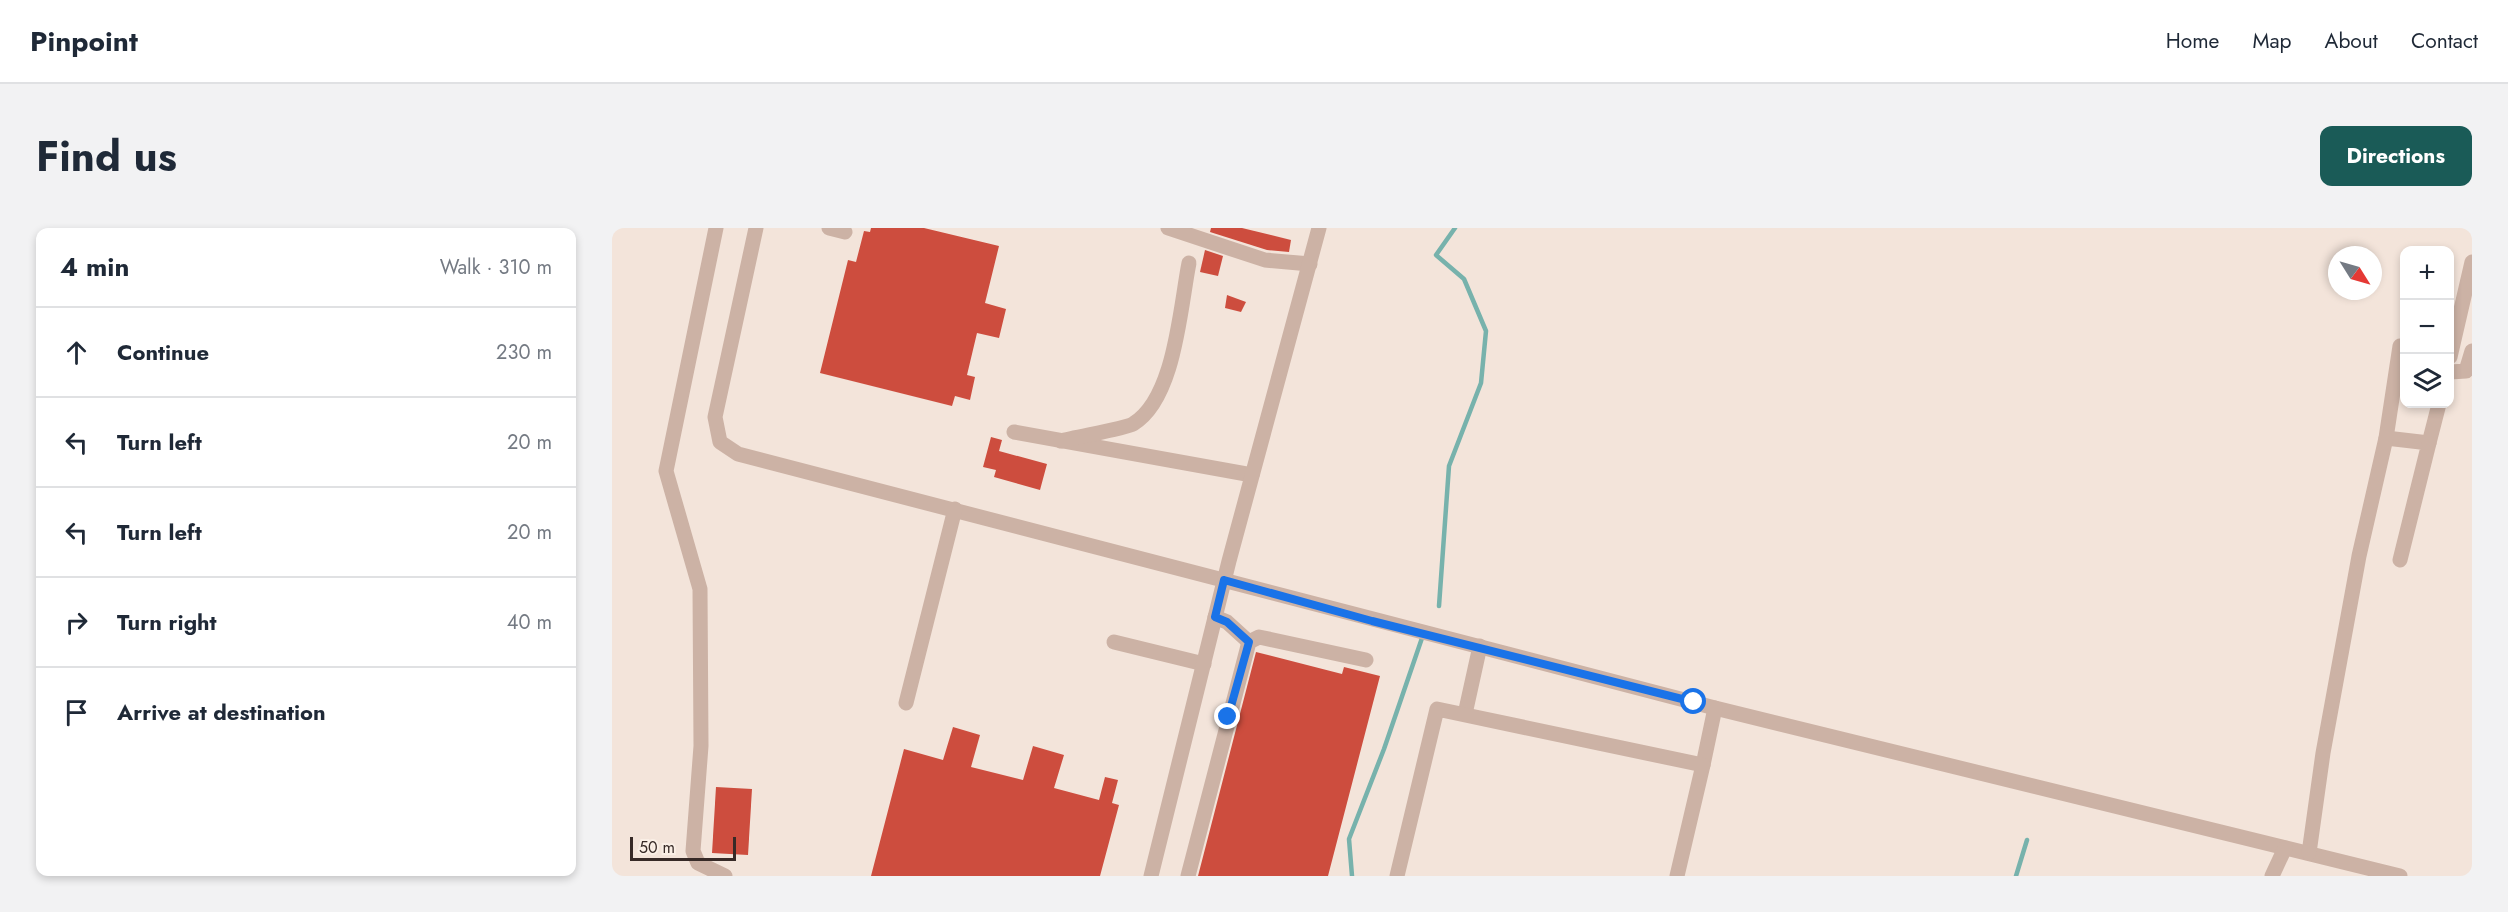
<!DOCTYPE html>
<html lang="en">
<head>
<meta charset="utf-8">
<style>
  body { margin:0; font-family:Jost,sans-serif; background:#f2f2f3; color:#1f2937 }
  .controls { position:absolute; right:18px; top:18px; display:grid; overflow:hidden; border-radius:12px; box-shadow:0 3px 9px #0003 }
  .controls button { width:54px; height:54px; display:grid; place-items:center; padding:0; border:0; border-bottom:2px solid #e0e1e3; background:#fff; color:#1f2937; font:30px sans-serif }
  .compass { position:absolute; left:1716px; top:18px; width:54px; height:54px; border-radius:50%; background:#fff; box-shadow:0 3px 9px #0003; rotate:127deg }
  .scale { position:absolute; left:18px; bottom:15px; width:106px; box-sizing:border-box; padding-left:6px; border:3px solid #372a27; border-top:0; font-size:16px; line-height:21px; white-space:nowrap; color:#372a27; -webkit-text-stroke:4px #faefe6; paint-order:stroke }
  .stop { position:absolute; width:18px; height:18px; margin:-14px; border:4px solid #1a73e8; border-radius:50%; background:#fff }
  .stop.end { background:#1a73e8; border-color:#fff; box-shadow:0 2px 6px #0008 }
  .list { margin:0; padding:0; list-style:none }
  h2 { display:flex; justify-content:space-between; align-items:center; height:78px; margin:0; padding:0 24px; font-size:26px }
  h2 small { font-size:20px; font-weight:400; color:#747a83 }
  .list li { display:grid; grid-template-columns:39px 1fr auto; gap:18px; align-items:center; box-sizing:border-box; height:90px; padding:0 24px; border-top:2px solid #e0e1e3 }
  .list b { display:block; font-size:22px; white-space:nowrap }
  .list em { font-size:20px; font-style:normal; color:#747a83 }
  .icon { flex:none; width:33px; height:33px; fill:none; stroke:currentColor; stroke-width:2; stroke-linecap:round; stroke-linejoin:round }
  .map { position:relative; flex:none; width:1860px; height:648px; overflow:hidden; border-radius:12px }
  header { display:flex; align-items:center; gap:36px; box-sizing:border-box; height:84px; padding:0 30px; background:#fff; border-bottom:2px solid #e0e1e3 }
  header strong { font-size:28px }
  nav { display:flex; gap:33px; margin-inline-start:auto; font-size:21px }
  .intro { display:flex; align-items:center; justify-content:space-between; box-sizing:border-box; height:144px; padding:0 36px }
  h1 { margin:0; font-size:42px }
  .button { padding:15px 27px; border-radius:12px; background:#1a5b57; color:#fff; font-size:21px; font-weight:700 }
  main { display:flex; gap:36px; padding:0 36px }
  aside { flex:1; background:#fff; border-radius:12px; box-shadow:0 3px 9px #0003 }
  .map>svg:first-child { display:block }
</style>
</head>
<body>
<header>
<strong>Pinpoint</strong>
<nav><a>Home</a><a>Map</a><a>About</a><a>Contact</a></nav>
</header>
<div class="intro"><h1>Find us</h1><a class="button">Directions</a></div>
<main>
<aside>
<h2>4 min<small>Walk · 310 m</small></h2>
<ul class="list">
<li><svg class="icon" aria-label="ahead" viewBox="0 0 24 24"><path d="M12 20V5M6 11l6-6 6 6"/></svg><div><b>Continue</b></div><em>230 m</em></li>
<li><svg class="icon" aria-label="left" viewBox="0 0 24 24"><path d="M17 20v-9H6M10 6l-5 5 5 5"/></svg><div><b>Turn left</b></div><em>20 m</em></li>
<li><svg class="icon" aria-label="left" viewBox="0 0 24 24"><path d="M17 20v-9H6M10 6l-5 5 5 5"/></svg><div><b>Turn left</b></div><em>20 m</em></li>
<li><svg class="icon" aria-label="right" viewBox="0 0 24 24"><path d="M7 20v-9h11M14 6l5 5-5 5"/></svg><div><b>Turn right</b></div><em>40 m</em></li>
<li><svg class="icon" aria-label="arrive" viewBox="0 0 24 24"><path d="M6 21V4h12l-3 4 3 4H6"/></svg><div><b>Arrive at destination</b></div></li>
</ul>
</aside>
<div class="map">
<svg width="1860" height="648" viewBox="0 0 1860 648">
  <rect width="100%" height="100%" fill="#f3e4da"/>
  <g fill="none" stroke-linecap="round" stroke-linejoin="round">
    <!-- stream -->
    <g stroke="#77b2ac" stroke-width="4.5">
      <polyline points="827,378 837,238 869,155 874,103 852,51 824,27 843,0"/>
      <polyline points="740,648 737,611 772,521 810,410"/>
      <polyline points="1404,648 1415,612"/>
    </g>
  </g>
  <!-- building -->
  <g fill="#cd4d3e">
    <polygon points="259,0 312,0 387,18 373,75 394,81 387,110 365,105 355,147 363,149 358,172 343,168 340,178 208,145 236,32 244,34 252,3 258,4"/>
    <polygon points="599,0 630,0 679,12 677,24 655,22 598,4"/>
    <polygon points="593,22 611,28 606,48 588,44"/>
    <polygon points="615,67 634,74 629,84 613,80"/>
    <polygon points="379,209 390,212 387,223 435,236 428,262 382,249 384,242 371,239"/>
    <polygon points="644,424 730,446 732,439 768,448 716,648 586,648"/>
    <polygon points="341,499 368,507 359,539 411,552 421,518 452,527 442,560 487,572 493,549 506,552 500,575 507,577 488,648 259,648 292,521 331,532"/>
    <polygon points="104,559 140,561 136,627 100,625"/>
  </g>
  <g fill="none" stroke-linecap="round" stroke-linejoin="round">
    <!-- minor -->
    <g stroke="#ccb2a5" stroke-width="15">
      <polyline points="104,0 54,243 88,361 89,518 81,623 86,635 113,648"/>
      <polyline points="144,0 103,189 108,214 126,226 1103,480 1788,648"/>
      <polyline points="217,0 233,4"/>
      <polyline points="556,0 653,32 698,36"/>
      <polyline points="1838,129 1860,34"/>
      <polyline points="1838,144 1854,143 1860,123"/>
      <polyline points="402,204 640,247"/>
      <polyline points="1774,210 1817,215 1788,332"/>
      <path d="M449 213C462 209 512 201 521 196 563 171 568 80 577 35"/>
      <polyline points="1817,215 1827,176"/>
      <polyline points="603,389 615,394 637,414"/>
      <polyline points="502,414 592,436"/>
      <polyline points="294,475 343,281"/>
      <polyline points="853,486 868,418"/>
      <polyline points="1091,537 1103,480"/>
      <polyline points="1697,625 1711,525 1747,328 1774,210 1788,118"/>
      <polyline points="539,648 617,333 707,0"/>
      <polyline points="576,648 637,414 647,409 754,432"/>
      <polyline points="785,648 825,481 1091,537 1065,648"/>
      <polyline points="1660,648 1673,620"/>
    </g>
  </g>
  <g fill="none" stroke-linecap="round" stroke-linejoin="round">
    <!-- route -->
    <polyline stroke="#1a73e8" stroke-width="8" points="616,489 637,414 615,394 603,389 612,352 760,393 1082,474"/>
  </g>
</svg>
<div class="controls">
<button>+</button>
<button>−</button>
<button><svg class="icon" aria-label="layers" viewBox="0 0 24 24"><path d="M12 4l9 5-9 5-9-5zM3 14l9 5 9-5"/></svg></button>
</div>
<svg class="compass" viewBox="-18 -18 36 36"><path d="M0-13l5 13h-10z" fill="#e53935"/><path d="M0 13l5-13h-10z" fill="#747a83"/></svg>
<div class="scale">50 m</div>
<div class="stop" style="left:1082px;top:474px"></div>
<div class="stop end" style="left:616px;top:489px"></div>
</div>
</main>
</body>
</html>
